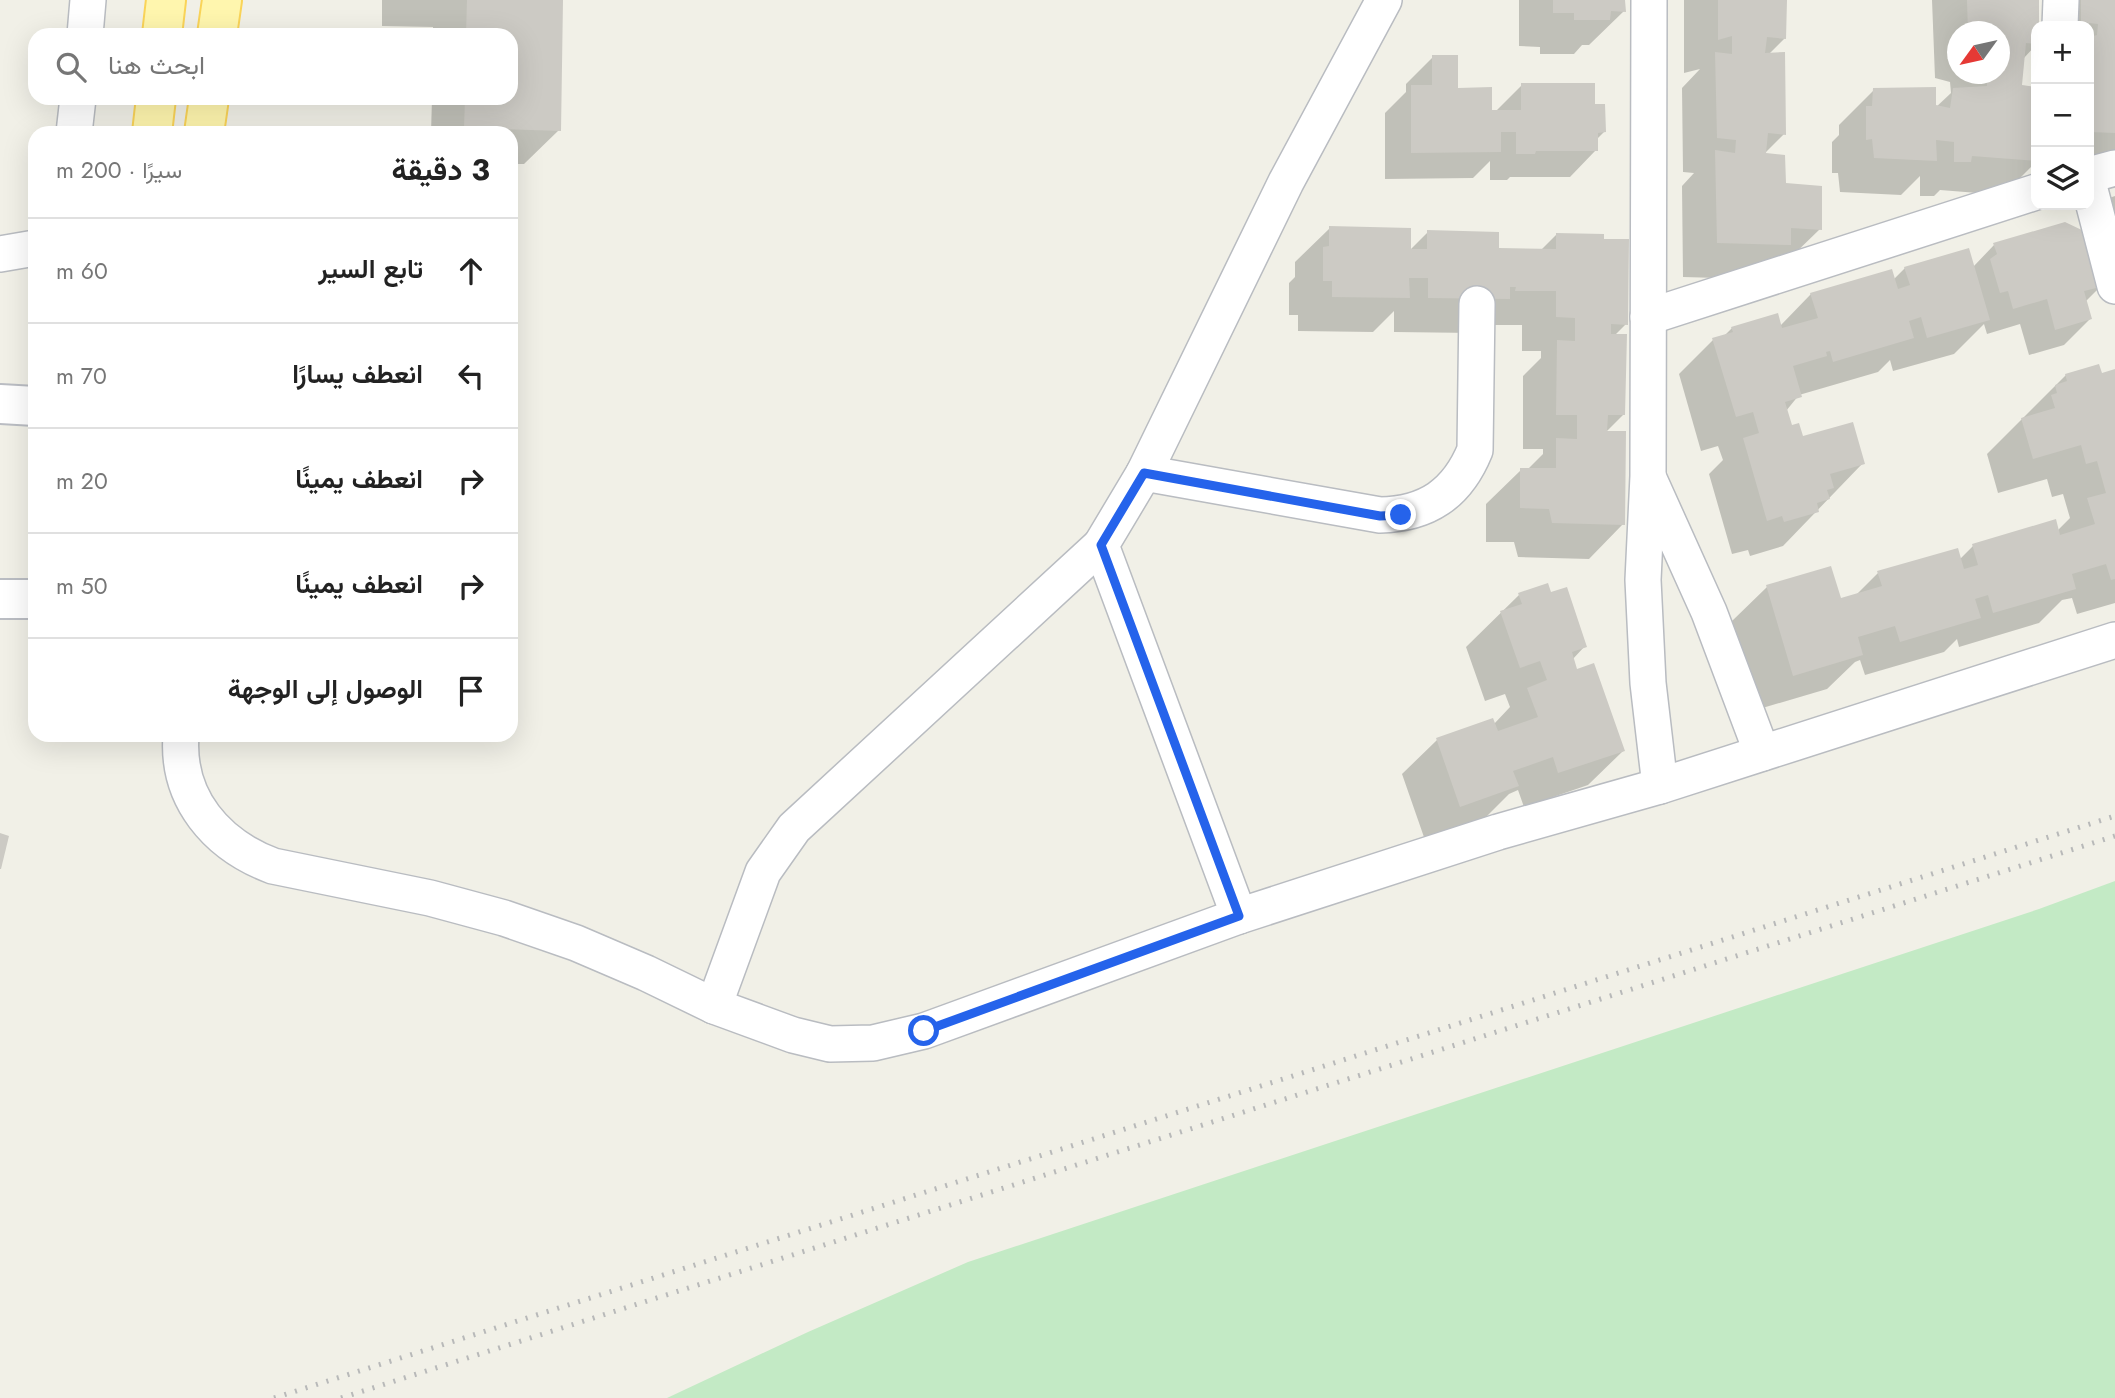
<!DOCTYPE html>
<html lang="ar">
<head>
<meta charset="utf-8">
<style>
  body { margin:0; font-family:Jost,Vazirmatn,sans-serif; background:#f2f2f2; color:#222; direction:rtl }
  .controls { position:absolute; right:21px; top:21px; display:grid; overflow:hidden; border-radius:14px; box-shadow:0 7px 28px #0002 }
  .controls button { width:63px; height:63px; display:grid; place-items:center; padding:0; border:0; border-bottom:2px solid #e0e0e0; background:#fff; color:#222; font:35px sans-serif }
  .compass { position:absolute; left:1947px; top:21px; width:63px; height:63px; border-radius:50%; background:#fff; box-shadow:0 7px 28px #0002; rotate:237deg }
  .stop { position:absolute; width:21px; height:21px; margin:-16px; border:5px solid #2563eb; border-radius:50%; background:#fff }
  .stop.end { background:#2563eb; border-color:#fff; box-shadow:0 2px 7px #0008 }
  .list { margin:0; padding:0; list-style:none }
  h2 { display:flex; justify-content:space-between; align-items:center; height:91px; margin:0; padding:0 28px; font-size:30px }
  h2 small { font-size:23px; font-weight:400; color:#767676 }
  .list li { display:grid; grid-template-columns:46px 1fr auto; gap:21px; align-items:center; box-sizing:border-box; height:105px; padding:0 28px; border-top:2px solid #e0e0e0 }
  .list b { display:block; font-size:26px; white-space:nowrap }
  .list em { font-size:23px; font-style:normal; color:#767676 }
  .icon { flex:none; width:38px; height:38px; fill:none; stroke:currentColor; stroke-width:2; stroke-linecap:round; stroke-linejoin:round }
  .map { position:relative; flex:none; width:2115px; height:1398px; overflow:hidden; direction:ltr }
  .search { position:absolute; background:#fff; box-shadow:0 7px 28px #0002; left:28px; top:28px; width:490px; height:77px; display:flex; align-items:center; gap:18px; box-sizing:border-box; padding:0 24px; border-radius:21px; color:#767676; font-size:26px }
  .panel { position:absolute; background:#fff; box-shadow:0 7px 28px #0002; left:28px; top:126px; width:490px; height:616px; border-radius:21px; direction:rtl }
  .map>svg:first-child { display:block }
</style>
</head>
<body>
<div class="map">
<svg width="2115" height="1398" viewBox="0 0 2115 1398">
  <rect width="100%" height="100%" fill="#f1f0e7"/>
  <!-- green -->
  <polygon fill="#c3eac5" points="2115,881 2115,1398 667,1398 808,1332 968,1262 2039,909"/>
  <!-- shadow -->
  <g fill="#0003" fill-rule="evenodd">
    <polygon points="382,0 561,0 559,130 524,164 511,164 511,133 431,133 432,98 511,98 511,35 433,35 433,27 382,26"/>
    <polygon points="1519,0 1624,0 1624,11 1589,45 1582,45 1574,54 1540,54 1540,47 1519,46"/>
    <polygon points="1684,0 1785,0 1785,38 1768,55 1784,134 1763,155 1820,229 1785,263 1754,279 1683,277 1682,186 1694,173 1683,172 1682,88 1700,69 1684,73"/>
    <path d="M1932 0H2038L2036 45 2023 59 2021 87 2036 89V162L2003 195 1940 190 1934 196H1920V176L1901 195 1840 192 1838 173H1832V142L1839 135V125L1874 90 1934 109 1951 93 1950 82 1935 78ZM1958 32H2000V74H1958Z"/>
    <polygon points="2047,0 2115,0 2115,169 2089,167 2089,26 2047,26"/>
    <polygon points="1433,57 1457,89 1491,112 1495,112 1522,85 1593,106 1604,132 1596,140 1596,150 1570,177 1510,177 1507,180 1490,180 1490,161 1473,178 1385,179 1385,113 1406,92 1406,84"/>
    <polygon points="2115,196 2115,290 2100,287 2085,302 2090,319 2064,345 2029,355 2020,324 1987,334 1984,324 1954,354 1893,371 1890,360 1878,372 1799,395 1786,411 1790,427 1802,439 1863,463 1783,546 1750,556 1748,550 1732,554 1709,474 1723,460 1718,446 1701,451 1679,374 1713,340 1723,337 1732,328 1780,326 1811,294 1893,280 1905,268 1973,267 1994,245 2085,233 2109,198"/>
    <polygon points="1330,228 1409,251 1428,232 1497,250 1540,251 1556,235 1626,324 1614,336 1623,415 1606,432 1623,524 1589,559 1518,557 1514,542 1486,542 1486,504 1521,470 1527,470 1543,454 1543,449 1523,449 1523,376 1541,358 1541,351 1522,351 1522,325 1482,325 1474,333 1394,332 1394,311 1373,332 1298,331 1298,315 1289,315 1289,283 1295,277 1295,262"/>
    <polygon points="2115,371 2115,603 2077,614 2072,598 2062,600 2039,623 1959,647 1957,639 1944,652 1865,675 1860,660 1855,662 1827,689 1759,709 1732,621 1767,587 1839,600 1856,595 1878,573 1960,559 1973,546 2057,531 2070,518 2063,494 2052,497 2047,479 1998,493 1987,454 2066,375 2101,375"/>
    <polygon points="1550,594 1585,646 1572,660 1576,672 1623,751 1588,785 1524,807 1518,790 1509,794 1482,821 1425,840 1402,774 1437,740 1494,724 1510,707 1505,694 1485,701 1466,647 1519,595"/>
  </g>
  <!-- building -->
  <g fill="#cccac4">
    <polygon points="467,0 563,0 561,131 464,128 465,98 511,98 511,35 466,35"/>
    <polygon points="1553,0 1625,0 1626,12 1611,11 1610,20 1574,20 1574,13 1553,13"/>
    <polygon points="1718,0 1787,0 1786,39 1767,37 1765,53 1785,52 1786,135 1768,133 1766,153 1785,155 1786,183 1822,186 1822,230 1791,228 1791,245 1717,243 1715,150 1735,153 1736,140 1717,138 1715,52 1732,54 1732,36 1718,40"/>
    <polygon points="1967,0 2039,0 2039,26 2036,26 2036,44 2026,43 2022,85 2036,87 2036,161 1972,156 1971,162 1954,162 1954,142 1936,140 1937,161 1874,158 1872,139 1866,140 1866,106 1872,106 1873,88 1936,87 1936,105 1950,108 1953,88 1987,86 1986,74 2000,74 2000,32 1968,32"/>
    <polygon points="2081,0 2115,0 2115,133 2089,132 2089,37 2097,35 2098,24 2081,22"/>
    <polygon points="1432,55 1458,55 1458,88 1492,87 1492,110 1521,110 1521,83 1595,83 1595,104 1605,104 1606,132 1598,133 1598,151 1536,151 1535,154 1516,154 1516,132 1501,132 1501,152 1411,153 1411,85 1432,85"/>
    <polygon points="2065,222 2088,233 2104,286 2084,291 2092,319 2055,330 2047,299 2013,309 2008,291 2000,293 1990,259 1997,254 1993,243"/>
    <polygon points="1329,226 1411,228 1411,249 1427,249 1427,230 1499,232 1499,248 1556,249 1556,233 1604,234 1604,239 1629,239 1628,325 1611,324 1611,334 1627,334 1625,415 1608,415 1607,431 1626,431 1625,525 1552,523 1549,509 1520,508 1520,468 1556,468 1556,438 1577,439 1577,415 1556,415 1557,340 1575,341 1575,318 1556,317 1556,291 1515,291 1516,287 1510,287 1510,299 1428,298 1428,278 1409,278 1410,298 1332,297 1332,281 1323,281 1323,247 1329,246"/>
    <polygon points="1969,248 1990,320 1927,338 1921,317 1909,321 1914,338 1833,362 1830,351 1826,352 1827,356 1793,366 1802,397 1785,402 1792,425 1799,423 1803,436 1853,422 1865,464 1830,474 1834,488 1827,490 1830,499 1817,503 1819,512 1784,522 1782,516 1767,521 1743,438 1759,433 1753,412 1736,417 1712,338 1733,332 1731,327 1778,313 1782,328 1818,318 1810,293 1892,269 1898,289 1910,285 1904,267"/>
    <polygon points="2099,364 2102,373 2115,369 2115,579 2111,580 2106,564 2072,574 2076,589 1993,613 1988,595 1975,599 1981,618 1900,642 1895,626 1858,637 1863,655 1793,676 1766,585 1831,566 1841,598 1882,586 1877,571 1958,548 1964,569 1978,565 1972,544 2056,519 2060,535 2095,524 2087,498 2106,493 2097,461 2086,464 2081,445 2033,459 2021,418 2055,408 2051,395 2057,393 2055,385 2067,381 2065,374"/>
    <polygon points="1548,583 1551,592 1567,587 1587,647 1572,652 1577,669 1594,663 1625,751 1558,773 1553,757 1513,771 1519,786 1460,807 1436,738 1493,718 1498,731 1538,717 1527,688 1547,680 1540,661 1520,668 1500,611 1522,604 1518,593"/>
    <polygon points="0,833 9,836 1,869 0,869"/>
  </g>
  <g fill="none" stroke-linecap="round" stroke-linejoin="round">
    <defs>
      <g id="street">
        <polyline points="1649,0 1648,476 1643,580 1648,683 1660,786"/>
        <polyline points="2060,26 2061,0"/>
        <polyline points="85,35 88,0"/>
        <polyline points="74,133 78,98"/>
        <polyline points="2089,175 2115,168"/>
        <polyline points="2089,186 2115,286"/>
        <polyline points="0,254 35,248"/>
        <polyline points="1648,317 2036,192"/>
        <path d="M1144 473 1380 515C1427 514 1457 494 1475 450L1477 304"/>
        <polyline points="1649,479 1709,612 1762,753"/>
        <path d="M181 735C176 799 217 845 273 866L430 898 504 918 576 943 646 973 714 1006 793 1035 830 1044 873 1043 924 1031 1239 916 1498 832 1660 786 2115 640"/>
        <polyline points="1239,916 1101,545 1144,473 1286,182 1384,0"/>
        <polyline points="714,1006 763,872 794,828 1101,545"/>
      </g>
      <g id="secondary">
        <polyline points="0,404 35,406"/>
        <polyline points="0,599 35,599"/>
      </g>
      <g id="primary">
        <polyline points="162,35 166,0"/>
        <polyline points="217,35 222,0"/>
        <polyline points="152,133 156,98"/>
        <polyline points="204,133 209,98"/>
      </g>
    </defs>
    <!-- street casing -->
    <use href="#street" stroke="#b9bcc1" stroke-width="38"/>
    <!-- secondary casing -->
    <use href="#secondary" stroke="#babdc3" stroke-width="42"/>
    <!-- primary casing -->
    <use href="#primary" stroke="#fad458" stroke-width="42"/>
    <!-- street -->
    <use href="#street" stroke="#fff" stroke-width="35"/>
    <!-- secondary -->
    <use href="#secondary" stroke="#fff" stroke-width="38"/>
    <!-- primary -->
    <use href="#primary" stroke="#fff6ae" stroke-width="38"/>
    <!-- rail -->
    <g stroke="#b8b9b9" stroke-width="5" stroke-dasharray="2 9" stroke-linecap="butt">
      <polyline points="274,1398 2115,816"/>
      <polyline points="341,1398 2115,836"/>
    </g>
  </g>
  <g fill="none" stroke-linecap="round" stroke-linejoin="round">
    <!-- route -->
    <polyline stroke="#2563eb" stroke-width="9" points="924,1031 1239,916 1101,545 1144,473 1380,516 1401,515"/>
  </g>
</svg>
<div class="controls">
<button>+</button>
<button>−</button>
<button><svg class="icon" aria-label="layers" viewBox="0 0 24 24"><path d="M12 4l9 5-9 5-9-5zM3 14l9 5 9-5"/></svg></button>
</div>
<svg class="compass" viewBox="-18 -18 36 36"><path d="M0-13l5 13h-10z" fill="#e53935"/><path d="M0 13l5-13h-10z" fill="#767676"/></svg>
<div class="stop" style="left:924px;top:1031px"></div>
<div class="stop end" style="left:1401px;top:515px"></div>
<div class="search"><svg class="icon" aria-label="search" viewBox="0 0 24 24"><circle cx="10" cy="10" r="6"/><path d="M15 15l6 6"/></svg>ابحث هنا</div>
<section class="panel">
<h2>3 دقيقة<small>سيرًا · 200 m</small></h2>
<ul class="list">
<li><svg class="icon" aria-label="ahead" viewBox="0 0 24 24"><path d="M12 20V5M6 11l6-6 6 6"/></svg><div><b>تابع السير</b></div><em>60 m</em></li>
<li><svg class="icon" aria-label="left" viewBox="0 0 24 24"><path d="M17 20v-9H6M10 6l-5 5 5 5"/></svg><div><b>انعطف يسارًا</b></div><em>70 m</em></li>
<li><svg class="icon" aria-label="right" viewBox="0 0 24 24"><path d="M7 20v-9h11M14 6l5 5-5 5"/></svg><div><b>انعطف يمينًا</b></div><em>20 m</em></li>
<li><svg class="icon" aria-label="right" viewBox="0 0 24 24"><path d="M7 20v-9h11M14 6l5 5-5 5"/></svg><div><b>انعطف يمينًا</b></div><em>50 m</em></li>
<li><svg class="icon" aria-label="arrive" viewBox="0 0 24 24"><path d="M6 21V4h12l-3 4 3 4H6"/></svg><div><b>الوصول إلى الوجهة</b></div></li>
</ul>
</section>
</div>
</body>
</html>
